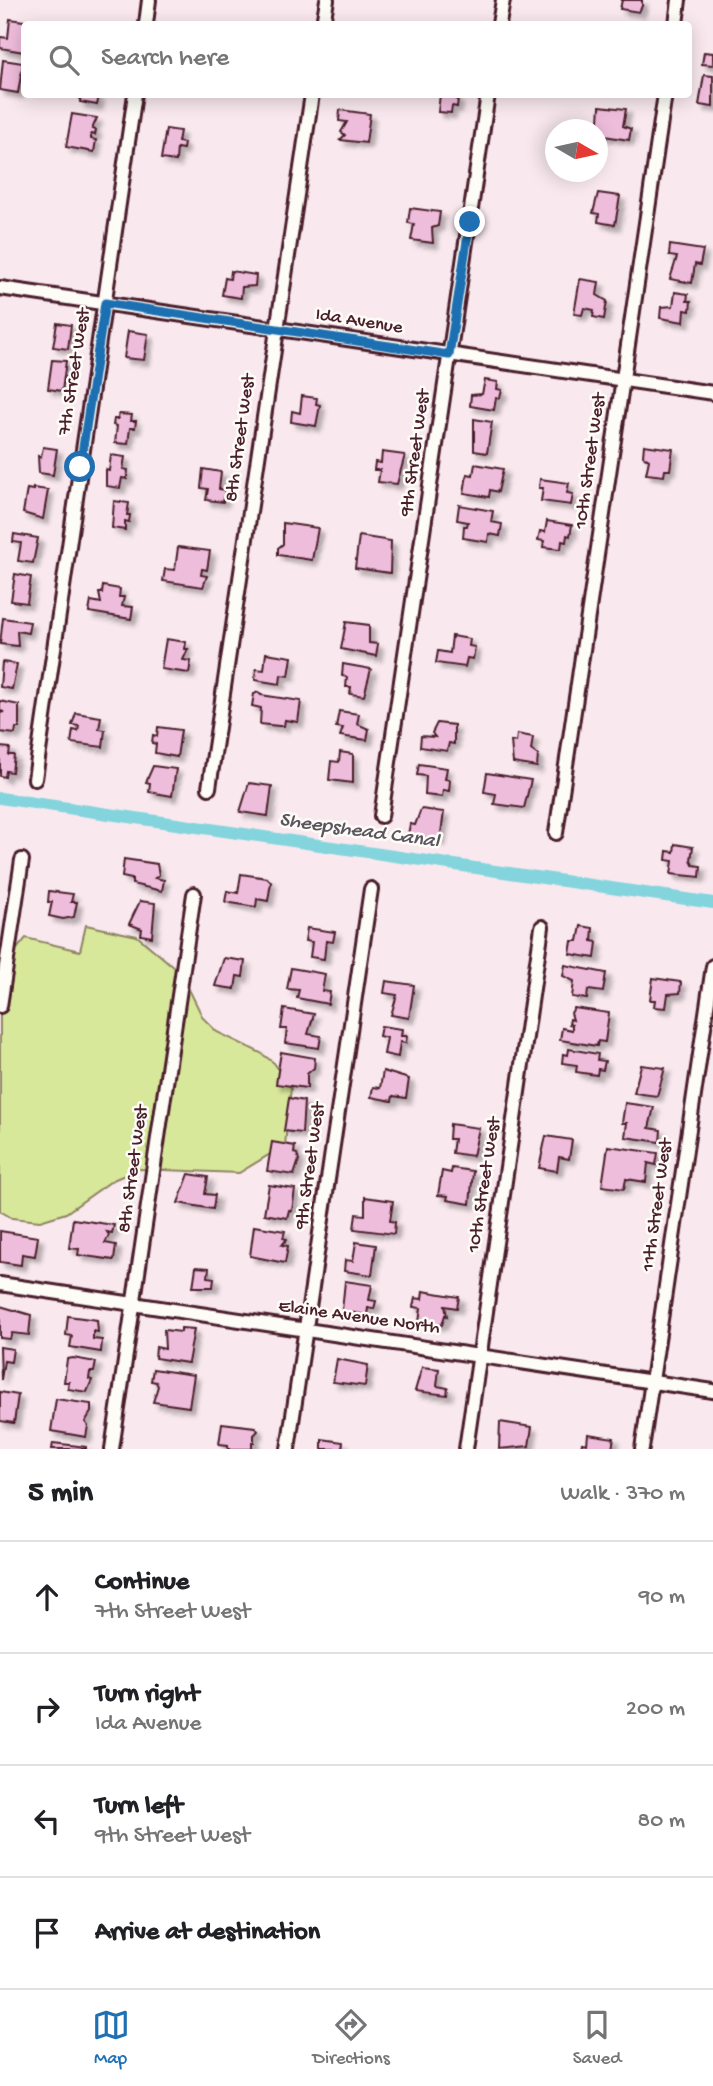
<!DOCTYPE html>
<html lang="en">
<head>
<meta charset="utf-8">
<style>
  body { margin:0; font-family:"Gochi Hand",sans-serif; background:#f2f2f2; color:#202124 }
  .compass { position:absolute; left:545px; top:119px; width:63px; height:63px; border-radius:50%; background:#fff; box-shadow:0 4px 18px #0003; rotate:99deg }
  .stop { position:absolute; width:21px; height:21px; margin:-16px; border:5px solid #1f6fb2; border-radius:50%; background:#fff }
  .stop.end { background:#1f6fb2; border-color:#fff; box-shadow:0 2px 7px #0008 }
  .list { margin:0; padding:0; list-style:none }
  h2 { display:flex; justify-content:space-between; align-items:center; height:91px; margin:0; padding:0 28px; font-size:30px }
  h2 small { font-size:23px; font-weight:400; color:#757577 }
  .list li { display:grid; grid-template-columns:46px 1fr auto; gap:21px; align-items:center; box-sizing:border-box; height:112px; padding:0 28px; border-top:2px solid #e0e0e0 }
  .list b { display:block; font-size:26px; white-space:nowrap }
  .list p { margin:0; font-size:23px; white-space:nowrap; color:#757577 }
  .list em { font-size:23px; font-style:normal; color:#757577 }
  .icon { flex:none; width:38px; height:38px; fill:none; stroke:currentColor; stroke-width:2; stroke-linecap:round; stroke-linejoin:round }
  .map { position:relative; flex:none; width:713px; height:1449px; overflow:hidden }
  .search { position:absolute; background:#fff; box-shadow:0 4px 18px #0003; left:21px; right:21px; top:21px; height:77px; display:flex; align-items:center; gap:18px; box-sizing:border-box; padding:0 24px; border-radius:7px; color:#757577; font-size:26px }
  .sheet { height:539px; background:#fff }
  nav { display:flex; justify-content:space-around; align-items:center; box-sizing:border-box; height:98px; border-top:2px solid #e0e0e0; background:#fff; font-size:19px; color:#757577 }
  nav a { display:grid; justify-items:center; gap:4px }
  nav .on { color:#1f6fb2 }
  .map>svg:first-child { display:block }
</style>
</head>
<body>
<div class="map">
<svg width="713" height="1449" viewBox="0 0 713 1449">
  <defs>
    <filter id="shadow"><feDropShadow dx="5" dy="5" stdDeviation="2" flood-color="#0004"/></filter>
  </defs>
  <rect width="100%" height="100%" fill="#f9e9ef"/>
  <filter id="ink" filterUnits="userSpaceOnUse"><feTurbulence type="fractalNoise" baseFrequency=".0143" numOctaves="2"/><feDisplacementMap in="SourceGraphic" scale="14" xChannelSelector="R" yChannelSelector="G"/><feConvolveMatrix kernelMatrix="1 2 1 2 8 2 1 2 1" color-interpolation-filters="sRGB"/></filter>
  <g filter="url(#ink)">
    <!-- green -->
    <polygon fill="#d7e89b" stroke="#908463" stroke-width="2" points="86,925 137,936 181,973 203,1018 217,1032 261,1053 274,1063 291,1088 285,1145 239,1173 139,1169 113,1180 66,1213 40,1221 12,1218 0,1211 0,1004 6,962 26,938 80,951"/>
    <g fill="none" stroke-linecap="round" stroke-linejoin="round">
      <!-- canal -->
      <polyline stroke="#83d4dc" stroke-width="12" points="0,798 713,903"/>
    </g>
    <!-- building -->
    <g fill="#efbddc" stroke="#4a1f2b" stroke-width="2" filter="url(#shadow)">
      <polygon points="622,0 642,0 642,6 639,12 620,9"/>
      <polygon points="10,19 30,22 24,24 24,52 0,48 0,37 8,38"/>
      <polygon points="704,52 713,53 713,65 702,64"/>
      <polygon points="3,60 23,63 18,93 0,90"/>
      <polygon points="704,75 713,76 713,107 699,105"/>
      <polygon points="81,94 99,96 97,105 80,102"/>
      <polygon points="440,94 453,94 453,98 458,99 457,107 452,106 451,113 438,112"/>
      <polygon points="600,106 626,109 623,126 631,129 629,140 598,135"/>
      <polygon points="340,110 370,114 366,143 340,140 345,135 341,132 347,122 339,121"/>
      <polygon points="72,114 97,118 92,129 96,130 95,135 91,134 91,139 96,140 94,152 66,147"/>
      <polygon points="166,129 180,131 178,142 184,143 183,149 177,148 176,161 161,159"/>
      <polygon points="598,193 620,196 615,225 598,222 599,214 593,213"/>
      <polygon points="410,208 440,212 438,226 432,228 433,243 411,240 414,224 408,223"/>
      <polygon points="670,245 703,250 700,265 695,264 692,283 670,279 677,257 669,256"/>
      <polygon points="231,271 256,275 255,286 242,287 241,298 222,295 225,278 230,279"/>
      <polygon points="580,279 599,282 597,295 607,301 604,319 593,317 594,310 584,308 582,315 574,314"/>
      <polygon points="675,292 688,294 687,301 691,301 690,311 685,310 684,322 660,318 661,307 673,306"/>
      <polygon points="57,323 71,325 68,349 53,347"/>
      <polygon points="128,331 148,334 144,360 124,358"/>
      <polygon points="52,360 66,361 62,391 48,389"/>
      <polygon points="485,380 498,382 497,389 502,390 500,398 496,398 494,410 470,406 471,395 482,394"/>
      <polygon points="302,396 317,398 316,404 320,405 316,426 291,422 292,411 300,413"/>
      <polygon points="119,414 132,415 131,421 136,421 135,428 130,428 128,444 115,443 117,426 113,425 114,419 118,419"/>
      <polygon points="474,419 492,422 487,453 474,451"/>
      <polygon points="644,445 673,449 670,470 665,470 664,476 646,474 649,460 643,456"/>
      <polygon points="43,447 57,449 53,475 39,473 38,456 41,457"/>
      <polygon points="382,452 405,455 397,484 378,482 380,470 374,470 375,462 381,463"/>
      <polygon points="111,455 125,457 123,469 128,470 127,479 122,478 120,488 106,486 106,470 109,471"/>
      <polygon points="475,464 503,469 498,492 490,490 489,497 464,493 467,474 473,475"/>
      <polygon points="203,469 221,472 219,489 225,490 223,502 206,500 208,489 201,488"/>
      <polygon points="540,479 569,483 567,493 573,494 571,505 541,501 543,488 539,488"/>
      <polygon points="33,488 48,490 43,519 23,513 27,489 33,490"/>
      <polygon points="114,501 129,503 127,515 130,515 129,522 125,521 125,530 112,528"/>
      <polygon points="459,505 493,511 491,522 502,524 500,536 489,534 488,542 463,538 464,526 467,526 468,522 457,520"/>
      <polygon points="547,521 572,525 570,536 567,535 566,542 562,541 561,549 543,547 544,541 538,540 540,531 545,532"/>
      <polygon points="283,523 318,528 312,560 278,555 278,548 283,544"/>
      <polygon points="14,534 38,538 33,563 18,561 21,543 13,542"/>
      <polygon points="359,536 391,541 390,573 355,568"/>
      <polygon points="178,547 210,551 207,570 202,569 201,575 207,576 203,587 163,581 165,569 175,570"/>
      <polygon points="15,574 31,577 27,603 11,601"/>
      <polygon points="103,586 120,589 119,597 124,597 122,606 133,607 131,619 89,612 91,601 101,603 99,593 102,593"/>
      <polygon points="3,618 30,622 28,633 17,631 18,646 0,644"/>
      <polygon points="346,622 369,625 369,643 378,644 376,656 341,649"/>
      <polygon points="452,636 470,639 469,646 475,647 473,659 467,658 465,667 436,663 438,651 450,653"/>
      <polygon points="166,639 186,642 185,649 188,649 183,660 191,661 189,673 161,669"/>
      <polygon points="266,653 292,657 289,676 281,675 280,684 255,680 256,669 264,670"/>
      <polygon points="2,662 17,664 12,689 0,687"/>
      <polygon points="343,664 371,669 364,696 350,694 351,687 346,687 347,677 342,676"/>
      <polygon points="258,692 261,695 301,701 298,722 285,720 284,726 279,726 260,724 261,708 252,706 254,694"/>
      <polygon points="0,701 19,705 19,728 16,728 15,734 0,732 0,713 4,712 0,711"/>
      <polygon points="339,711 359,714 357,724 369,729 367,740 340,736 343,728 336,727"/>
      <polygon points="76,713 101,717 99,729 105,730 103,747 71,743 73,730 78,731 79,726 72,725"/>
      <polygon points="437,723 454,725 454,744 449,743 447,751 420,747 421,736 435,737 432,733"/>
      <polygon points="158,727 181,730 177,757 155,753 156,744 152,743 153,735 157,736"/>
      <polygon points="517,734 533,737 531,750 538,755 537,767 513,763 511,741 516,742"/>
      <polygon points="0,747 10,748 9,755 14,755 12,772 6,771 5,777 0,776"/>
      <polygon points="340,752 353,754 353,783 329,780 331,761 339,762"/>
      <polygon points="419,764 447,768 445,779 450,780 449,791 443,790 442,797 425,795 426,776 417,775"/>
      <polygon points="153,766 176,769 172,796 149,792 150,783 146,782"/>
      <polygon points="487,773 531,780 524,808 494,804 496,794 484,792"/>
      <polygon points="249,783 272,786 268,816 240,812"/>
      <polygon points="421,809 444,812 440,840 408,835 410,824 415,825"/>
      <polygon points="675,844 693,847 691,860 693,865 701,866 700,877 671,874 673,861 666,860 667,851 674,852"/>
      <polygon points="124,859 157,864 159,875 155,878 164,880 162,891 132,884 132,879 122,877"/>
      <polygon points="241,874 267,878 271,882 268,901 257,899 256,907 225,902 227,891 238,893"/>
      <polygon points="49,891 73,894 71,902 77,902 74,917 63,919 49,916 52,902 48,902"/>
      <polygon points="140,901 155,903 152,937 141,935 142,929 129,924"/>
      <polygon points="581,926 593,928 592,941 597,942 595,958 570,954 572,941 578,941"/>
      <polygon points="307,928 335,932 333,942 326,941 324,959 310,957 312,942 305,941"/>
      <polygon points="224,958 245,961 243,977 237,976 235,989 215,986"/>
      <polygon points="565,965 606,973 603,992 588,990 587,999 572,997 574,981 563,976"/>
      <polygon points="291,968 325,974 322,991 330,992 328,1004 297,998 299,990 287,989"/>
      <polygon points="653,978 681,982 680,993 668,994 666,1008 654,1007 655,1000 650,1000"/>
      <polygon points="386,981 414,985 409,1018 391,1015 397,995 384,993"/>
      <polygon points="574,1008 609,1013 605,1042 598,1041 597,1046 560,1040 562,1028 572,1030 572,1025 569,1024 570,1019 573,1020 571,1013"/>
      <polygon points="284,1009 314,1014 308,1034 321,1036 319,1048 285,1043 287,1029 281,1029"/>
      <polygon points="381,1026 402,1029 401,1036 407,1036 406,1043 400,1042 398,1057 384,1054 387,1038 379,1036"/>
      <polygon points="569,1049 598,1054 597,1060 605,1061 603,1070 598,1069 597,1075 576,1072 577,1065 562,1063 563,1054 568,1055"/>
      <polygon points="281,1052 315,1058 314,1068 307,1074 307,1088 276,1084"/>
      <polygon points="641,1065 665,1068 657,1096 634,1093"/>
      <polygon points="383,1071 409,1079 406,1098 393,1096 392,1101 371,1097 373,1087 380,1088"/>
      <polygon points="289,1098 304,1101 302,1133 284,1131"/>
      <polygon points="625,1103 654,1107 649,1128 661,1130 660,1142 625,1137 627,1123 622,1123"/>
      <polygon points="450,1124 479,1128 473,1156 452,1153 454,1139 449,1139"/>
      <polygon points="546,1136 572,1140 569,1159 559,1157 557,1171 539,1168"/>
      <polygon points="272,1142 295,1146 294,1153 297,1154 299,1160 294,1175 267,1171"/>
      <polygon points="608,1146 658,1153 656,1165 648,1163 646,1182 626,1179 624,1189 602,1186"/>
      <polygon points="452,1168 473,1171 470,1204 447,1200 448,1196 438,1195 442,1171 451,1173"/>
      <polygon points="189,1174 208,1177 205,1194 215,1195 213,1209 178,1203"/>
      <polygon points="269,1185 295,1189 292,1211 289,1210 287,1218 264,1214"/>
      <polygon points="365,1197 393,1201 390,1221 395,1222 394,1234 354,1229 356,1214 365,1215"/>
      <polygon points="73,1219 114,1225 112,1233 107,1232 109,1235 105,1243 116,1245 114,1260 78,1255 79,1249 69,1248"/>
      <polygon points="254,1226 285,1231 283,1238 287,1239 282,1245 288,1246 285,1263 250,1256"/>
      <polygon points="0,1231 38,1237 35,1256 22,1254 21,1265 0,1262"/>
      <polygon points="356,1242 376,1245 372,1275 344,1271 345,1260 353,1261"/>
      <polygon points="196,1267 209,1268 208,1277 214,1278 213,1287 193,1287"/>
      <polygon points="345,1281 372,1285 369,1300 376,1301 374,1309 368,1308 367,1315 342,1311"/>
      <polygon points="423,1291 459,1297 457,1308 445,1306 447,1316 445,1315 442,1325 419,1322 421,1308 413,1307 415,1298 422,1299"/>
      <polygon points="0,1306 31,1315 29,1335 12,1333 10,1339 0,1338"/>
      <polygon points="68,1316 97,1320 98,1332 93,1331 93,1339 102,1340 101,1352 70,1347 72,1336 66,1335"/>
      <polygon points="181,1328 194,1329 188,1363 155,1358 156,1347 165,1349 164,1330 181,1332"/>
      <polygon points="0,1347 13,1349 11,1362 4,1361 1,1380"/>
      <polygon points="73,1358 96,1362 94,1372 90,1372 89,1379 92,1380 87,1392 68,1389 69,1382 64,1382 67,1359"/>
      <polygon points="337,1359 368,1365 365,1386 333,1382"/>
      <polygon points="422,1367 439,1369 437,1386 448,1388 447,1395 415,1391"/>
      <polygon points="153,1369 194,1375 189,1407 153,1402 158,1386 156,1382 151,1381"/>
      <polygon points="0,1392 18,1395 14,1423 0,1421"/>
      <polygon points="56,1399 91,1404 91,1412 85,1422 88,1426 86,1437 51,1431"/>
      <polygon points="500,1422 532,1427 529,1446 499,1449"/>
      <polygon points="222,1423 255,1427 258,1431 254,1435 254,1442 252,1442 252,1449 228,1449 228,1445 219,1444"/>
      <polygon points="588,1434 614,1438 612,1449 581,1449 582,1443 587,1444"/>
      <polygon points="322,1439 343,1442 342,1449 322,1449"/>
      <polygon points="53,1443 86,1447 86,1449 52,1449"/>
    </g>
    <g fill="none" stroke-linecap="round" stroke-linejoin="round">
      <defs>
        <g id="minor">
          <polyline points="146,24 149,0"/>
          <polyline points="323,24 327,0"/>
          <polyline points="499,24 503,0"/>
          <polyline points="676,24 679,0"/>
          <polyline points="0,288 713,393"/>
          <polyline points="35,779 135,94"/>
          <polyline points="209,788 312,94"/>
          <polyline points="381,816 488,94"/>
          <polyline points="556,833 665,94"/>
          <polyline points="0,1006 22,860"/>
          <polyline points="0,1284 713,1391"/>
          <polyline points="112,1449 194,894"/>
          <polyline points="288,1449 371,889"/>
          <polyline points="466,1449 542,927"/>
          <polyline points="642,1449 713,966"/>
        </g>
      </defs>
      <!-- minor casing -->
      <use href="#minor" stroke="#4a1f2b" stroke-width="18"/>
      <!-- minor -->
      <use href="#minor" stroke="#fdfcf7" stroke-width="12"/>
    </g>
  </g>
  <g fill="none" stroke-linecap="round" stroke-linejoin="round" filter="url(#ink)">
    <!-- route -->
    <polyline stroke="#1f6fb2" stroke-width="9" points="80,467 105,303 449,355 470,222"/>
  </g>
  <g text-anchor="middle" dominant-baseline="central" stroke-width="5" stroke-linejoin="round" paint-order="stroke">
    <!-- street labels -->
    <g font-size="19" fill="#4a1f2b" stroke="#fdfcf7">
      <text transform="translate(359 322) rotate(9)">Ida Avenue</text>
      <text transform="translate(75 372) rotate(-81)">7th Street West</text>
      <text transform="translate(241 438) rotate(-82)">8th Street West</text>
      <text transform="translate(416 453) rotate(-82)">9th Street West</text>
      <text transform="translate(591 461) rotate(-82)">10th Street West</text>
      <text transform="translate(311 1166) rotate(-82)">9th Street West</text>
      <text transform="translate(134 1169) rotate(-82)">8th Street West</text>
      <text transform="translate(485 1185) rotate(-81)">10th Street West</text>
      <text transform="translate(658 1205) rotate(-82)">11th Street West</text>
      <text transform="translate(359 1318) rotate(8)">Elaine Avenue North</text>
    </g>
    <!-- water labels -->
    <g font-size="21" font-style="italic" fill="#5b5560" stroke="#fdfcf7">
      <text transform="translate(359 832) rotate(8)">Sheepshead Canal</text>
    </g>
  </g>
</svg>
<svg class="compass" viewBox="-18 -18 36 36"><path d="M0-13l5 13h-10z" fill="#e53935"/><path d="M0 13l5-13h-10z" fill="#757577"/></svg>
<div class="stop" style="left:80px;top:467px"></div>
<div class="stop end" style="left:470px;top:222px"></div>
<div class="search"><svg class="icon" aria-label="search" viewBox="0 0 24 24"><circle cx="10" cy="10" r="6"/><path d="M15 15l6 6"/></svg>Search here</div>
</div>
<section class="sheet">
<h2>5 min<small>Walk · 370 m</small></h2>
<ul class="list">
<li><svg class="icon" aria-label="ahead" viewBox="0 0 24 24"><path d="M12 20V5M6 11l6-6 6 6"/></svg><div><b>Continue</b><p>7th Street West</p></div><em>90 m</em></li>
<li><svg class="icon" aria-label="right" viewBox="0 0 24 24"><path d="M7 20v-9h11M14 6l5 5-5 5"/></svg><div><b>Turn right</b><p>Ida Avenue</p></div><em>200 m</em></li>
<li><svg class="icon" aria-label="left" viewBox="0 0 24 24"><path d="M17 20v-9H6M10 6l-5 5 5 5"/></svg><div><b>Turn left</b><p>9th Street West</p></div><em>80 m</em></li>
<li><svg class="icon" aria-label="arrive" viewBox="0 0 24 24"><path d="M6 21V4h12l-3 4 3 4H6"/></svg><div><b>Arrive at destination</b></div></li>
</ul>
</section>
<nav>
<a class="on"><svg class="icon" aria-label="map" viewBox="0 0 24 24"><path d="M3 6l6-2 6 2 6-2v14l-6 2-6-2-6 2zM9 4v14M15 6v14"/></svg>Map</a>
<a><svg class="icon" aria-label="directions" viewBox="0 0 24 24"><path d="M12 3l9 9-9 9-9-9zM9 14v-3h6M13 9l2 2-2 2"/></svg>Directions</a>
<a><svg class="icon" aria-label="saved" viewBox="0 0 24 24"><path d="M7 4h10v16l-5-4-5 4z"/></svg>Saved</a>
</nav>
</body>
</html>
